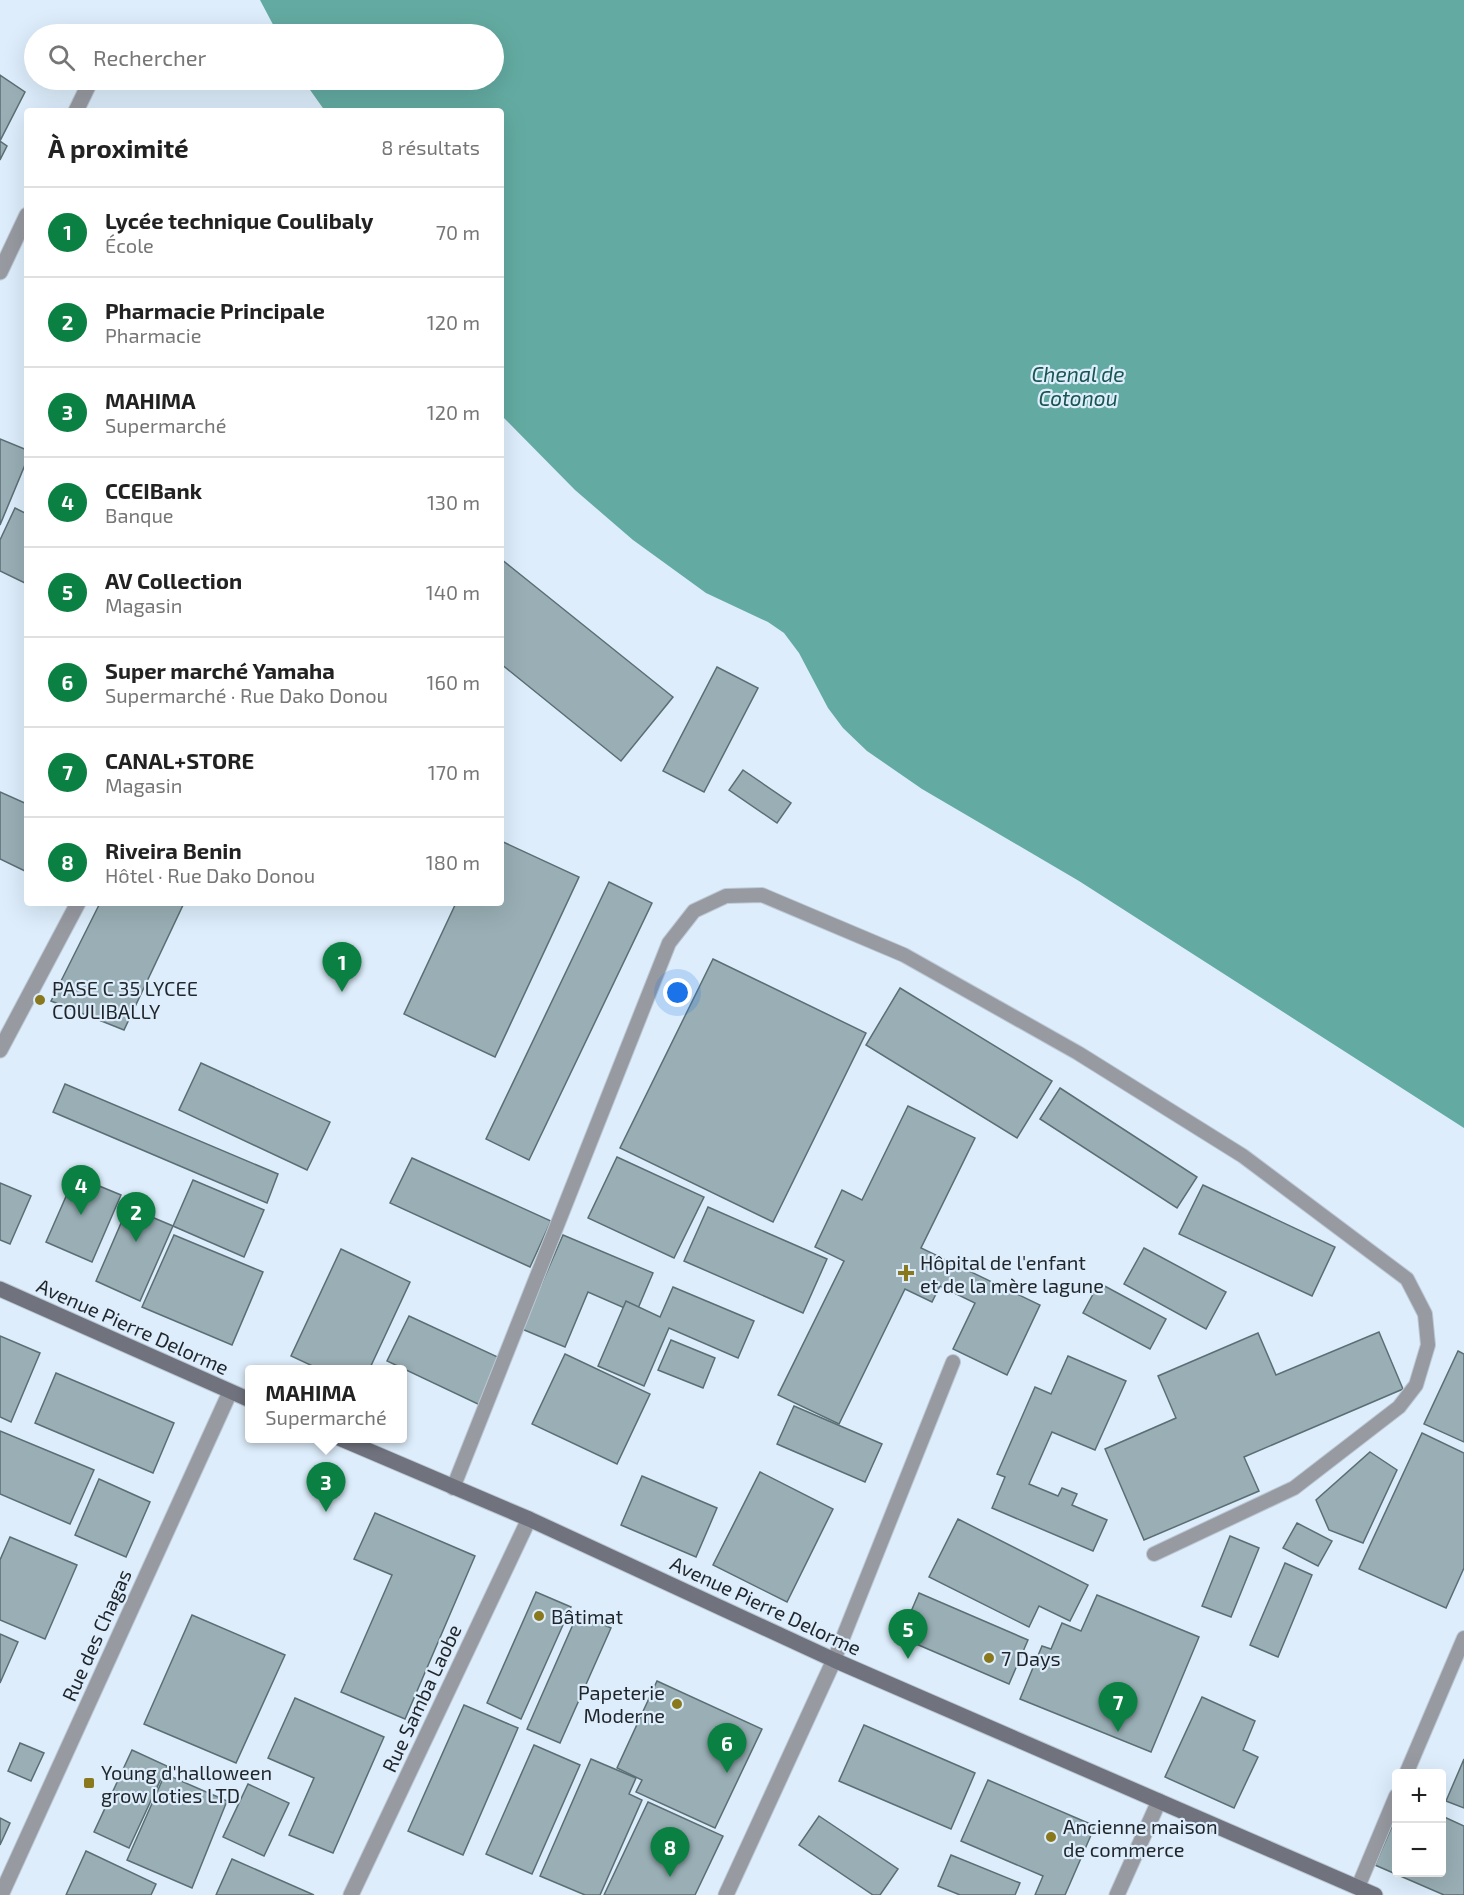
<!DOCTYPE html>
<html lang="fr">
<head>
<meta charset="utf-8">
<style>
  body { margin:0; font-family:"Exo 2",sans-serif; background:#f6f6f6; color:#222 }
  .controls { position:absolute; right:18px; bottom:18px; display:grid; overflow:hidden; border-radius:6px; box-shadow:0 6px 24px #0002 }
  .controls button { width:54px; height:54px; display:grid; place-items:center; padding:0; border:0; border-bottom:2px solid #e0e0e0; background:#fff; color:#222; font:30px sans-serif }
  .you { position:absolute; left:678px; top:993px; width:21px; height:21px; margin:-15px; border:4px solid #fff; border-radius:50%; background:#1a73e8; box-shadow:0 0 0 9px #1a73e833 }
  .badge { display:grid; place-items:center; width:39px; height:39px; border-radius:50%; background:#0b8043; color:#fff; font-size:20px; font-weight:700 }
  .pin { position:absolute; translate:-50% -50px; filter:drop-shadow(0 2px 3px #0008) }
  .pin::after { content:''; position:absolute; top:32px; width:21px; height:18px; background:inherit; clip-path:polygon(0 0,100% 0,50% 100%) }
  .popup { position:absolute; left:245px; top:1365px; width:162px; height:78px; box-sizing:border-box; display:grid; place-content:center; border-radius:6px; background:#fff; filter:drop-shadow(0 2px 4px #0005); font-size:20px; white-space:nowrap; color:#767676 }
  .popup b { font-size:22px; color:#222 }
  .popup::after { content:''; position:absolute; left:50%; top:100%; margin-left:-12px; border:12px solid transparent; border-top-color:#fff }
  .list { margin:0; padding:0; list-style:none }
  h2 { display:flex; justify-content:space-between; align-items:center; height:78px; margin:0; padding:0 24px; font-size:26px }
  h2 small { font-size:20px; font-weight:400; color:#767676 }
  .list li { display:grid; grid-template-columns:39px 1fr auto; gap:18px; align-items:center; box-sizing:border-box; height:90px; padding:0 24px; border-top:2px solid #e0e0e0 }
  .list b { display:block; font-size:22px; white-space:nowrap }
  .list p { margin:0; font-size:20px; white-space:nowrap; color:#767676 }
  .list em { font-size:20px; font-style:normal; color:#767676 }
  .icon { flex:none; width:33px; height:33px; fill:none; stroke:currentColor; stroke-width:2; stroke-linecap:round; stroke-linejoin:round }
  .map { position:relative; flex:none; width:1464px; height:1895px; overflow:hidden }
  .search { position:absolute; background:#fff; box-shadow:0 6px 24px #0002; left:24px; top:24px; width:480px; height:66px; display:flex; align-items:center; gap:15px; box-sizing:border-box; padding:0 21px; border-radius:33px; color:#767676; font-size:22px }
  .panel { position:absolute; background:#fff; box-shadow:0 6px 24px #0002; left:24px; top:108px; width:480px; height:798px; border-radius:6px }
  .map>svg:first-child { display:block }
</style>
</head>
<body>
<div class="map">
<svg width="1464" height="1895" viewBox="0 0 1464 1895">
  <rect width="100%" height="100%" fill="#ddedfb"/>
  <!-- water -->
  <polygon fill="#63aba2" points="260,0 1464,0 1464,1128 1079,881 922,789 867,751 843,728 828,708 799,653 784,633 768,622 706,593 633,540 575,490 501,415 501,111 325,111 303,80 494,80 494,34 278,34"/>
  <!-- building -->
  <g fill="#99afb5" stroke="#5a6f74" stroke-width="1.5">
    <polygon points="0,75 25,92 0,141 7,146 0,160"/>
    <polygon points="0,439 27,450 27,460 0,525"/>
    <polygon points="15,508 27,514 27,584 0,571 0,540"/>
    <polygon points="501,559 673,697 621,761 501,664"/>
    <polygon points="717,667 758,688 704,792 663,771"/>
    <polygon points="743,770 791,803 777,823 729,790"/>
    <polygon points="0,792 27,804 27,872 0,859"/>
    <polygon points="501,841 579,877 495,1057 404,1014 456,903 501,903"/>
    <polygon points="609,882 652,903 529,1160 486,1139"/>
    <polygon points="100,903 184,903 124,1030 51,1001"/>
    <polygon points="713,959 866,1033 773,1222 620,1148"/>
    <polygon points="900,988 1052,1081 1017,1138 866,1045"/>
    <polygon points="201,1063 330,1122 307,1170 179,1110"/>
    <polygon points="65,1084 278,1174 267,1203 53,1112"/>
    <polygon points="1060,1088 1197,1177 1177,1208 1040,1119"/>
    <polygon points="908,1106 975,1138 921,1248 1040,1305 1007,1375 953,1349 975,1303 940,1286 932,1302 905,1289 839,1424 778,1395 844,1261 815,1247 842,1190 862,1200"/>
    <polygon points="617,1157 704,1197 674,1258 588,1218"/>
    <polygon points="412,1158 551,1221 530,1267 390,1203"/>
    <polygon points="75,1176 121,1195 92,1262 46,1242"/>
    <polygon points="193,1180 264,1210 244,1257 173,1226"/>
    <polygon points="0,1183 31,1196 10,1244 0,1240"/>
    <polygon points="1203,1185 1335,1247 1312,1296 1179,1234"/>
    <polygon points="128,1207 173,1226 140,1301 96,1281"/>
    <polygon points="708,1207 827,1259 803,1313 684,1261"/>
    <polygon points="174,1235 263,1272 232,1345 142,1307"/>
    <polygon points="563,1235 653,1273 636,1313 588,1292 565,1347 522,1329"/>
    <polygon points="1144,1248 1226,1292 1206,1329 1124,1284"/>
    <polygon points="341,1249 410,1282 369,1370 321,1370 291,1356"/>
    <polygon points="1099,1283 1166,1319 1150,1349 1083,1313"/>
    <polygon points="673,1287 754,1321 738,1358 669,1328 644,1386 598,1366 626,1301 660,1317"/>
    <polygon points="409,1316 502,1359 480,1405 387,1361"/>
    <polygon points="1379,1332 1403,1389 1244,1457 1259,1491 1144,1540 1105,1449 1176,1418 1158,1376 1258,1333 1276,1375"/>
    <polygon points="0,1336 40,1353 11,1422 0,1417"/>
    <polygon points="671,1340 715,1358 703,1388 658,1370"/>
    <polygon points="1458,1351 1464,1354 1464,1442 1424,1424"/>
    <polygon points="565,1354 650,1394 617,1464 532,1424"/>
    <polygon points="1068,1356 1126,1381 1095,1450 1052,1432 1029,1484 1058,1496 1062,1488 1077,1494 1072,1505 1107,1520 1093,1551 992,1508 1005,1477 997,1474 1035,1387 1051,1394"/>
    <polygon points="56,1373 174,1423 153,1473 35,1423"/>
    <polygon points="794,1406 882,1444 865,1482 777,1444"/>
    <polygon points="0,1431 94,1470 70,1524 0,1494"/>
    <polygon points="1422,1433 1464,1453 1464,1568 1446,1608 1359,1569"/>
    <polygon points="1370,1452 1397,1470 1363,1543 1329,1530 1316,1500"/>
    <polygon points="760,1472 833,1509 787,1602 713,1565"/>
    <polygon points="642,1476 717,1508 696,1557 621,1525"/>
    <polygon points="99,1479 150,1502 126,1557 75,1535"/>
    <polygon points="375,1513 475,1556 405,1719 341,1692 392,1575 354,1559"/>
    <polygon points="958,1519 1088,1585 1070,1621 1039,1606 1029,1627 929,1577"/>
    <polygon points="1297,1523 1332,1541 1318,1566 1283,1548"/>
    <polygon points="1230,1536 1259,1548 1231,1617 1202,1606"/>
    <polygon points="10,1537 77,1565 45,1639 0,1620 0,1560"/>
    <polygon points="1285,1563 1312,1575 1278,1657 1250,1645"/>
    <polygon points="536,1592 571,1607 521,1719 487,1703"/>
    <polygon points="919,1593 1028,1640 1009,1684 900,1637"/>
    <polygon points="1097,1595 1199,1637 1151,1752 1020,1699 1042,1646 1051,1649 1062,1623 1081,1631"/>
    <polygon points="578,1613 611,1628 560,1743 527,1729"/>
    <polygon points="192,1615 285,1655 236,1763 144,1724"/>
    <polygon points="0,1634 18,1642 0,1683"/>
    <polygon points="657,1681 762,1729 715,1828 636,1792 642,1780 617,1768"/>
    <polygon points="1202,1697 1255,1721 1243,1750 1258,1757 1234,1808 1165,1777"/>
    <polygon points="295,1698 384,1737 333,1853 289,1835 314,1778 268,1758"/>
    <polygon points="464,1705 518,1728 463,1855 408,1831"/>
    <polygon points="864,1725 975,1773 951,1829 839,1781"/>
    <polygon points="20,1743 44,1753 31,1781 8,1771"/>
    <polygon points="534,1745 580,1765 532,1874 486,1854"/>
    <polygon points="132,1750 167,1766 129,1848 94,1832"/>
    <polygon points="591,1759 636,1778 629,1794 642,1800 600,1895 585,1895 540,1876"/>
    <polygon points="1464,1759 1464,1808 1446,1801"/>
    <polygon points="165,1774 227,1801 192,1888 127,1860"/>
    <polygon points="988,1780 1095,1826 1065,1895 1035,1895 1043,1876 961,1841"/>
    <polygon points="248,1784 289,1803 264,1856 223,1837"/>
    <polygon points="648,1802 723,1836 695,1895 604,1895"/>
    <polygon points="819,1816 898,1869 880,1895 873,1895 799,1845"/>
    <polygon points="1442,1816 1464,1826 1464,1895 1444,1895 1375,1865 1396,1817 1396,1872 1442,1872"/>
    <polygon points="0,1818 10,1823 0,1845"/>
    <polygon points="86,1851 156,1884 151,1895 66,1895"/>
    <polygon points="951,1855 1020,1883 1015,1895 960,1895 938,1886"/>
    <polygon points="232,1859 314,1895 216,1895"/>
  </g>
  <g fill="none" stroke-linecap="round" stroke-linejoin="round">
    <defs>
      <g id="service">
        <polyline points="453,1488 669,943 694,911 726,896 762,895 904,955 1078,1053 1243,1156 1407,1279 1425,1314 1428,1345 1416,1385 1399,1407 1294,1488 1154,1554"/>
        <polyline points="834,1660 953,1362"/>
        <polyline points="1406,1774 1464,1638"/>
        <polyline points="1358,1887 1396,1796"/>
      </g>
      <g id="minor">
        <polyline points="76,111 91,80"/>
        <polyline points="0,272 27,215"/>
        <polyline points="0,1050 78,903"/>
        <polyline points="1,1895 230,1392"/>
        <polyline points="351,1895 529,1519"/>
        <polyline points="1117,1895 1159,1801"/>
      </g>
      <polyline id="tertiary" points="726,1895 834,1660"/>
      <g id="secondary">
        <polyline points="0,1289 250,1400"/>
        <polyline points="339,1438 529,1519 834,1660 1375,1895"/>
      </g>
    </defs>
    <!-- service casing -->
    <use href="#service" stroke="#bbc9d5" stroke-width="16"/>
    <!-- minor casing -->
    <use href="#minor" stroke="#bbc9d5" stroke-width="17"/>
    <!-- tertiary casing -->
    <use href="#tertiary" stroke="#bbc9d5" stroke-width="17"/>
    <!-- secondary casing -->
    <use href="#secondary" stroke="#bbc9d5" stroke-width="17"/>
    <!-- service -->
    <use href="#service" stroke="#989aa2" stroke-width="14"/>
    <!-- minor -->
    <use href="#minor" stroke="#989aa2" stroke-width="15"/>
    <!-- tertiary -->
    <use href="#tertiary" stroke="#989aa2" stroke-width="15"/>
    <!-- secondary -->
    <use href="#secondary" stroke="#70737e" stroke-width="15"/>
  </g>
  <!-- markers -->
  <g fill="#89781c" stroke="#ddedfb" stroke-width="2">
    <circle cx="40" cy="1000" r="6"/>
    <path d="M903 1264h6v6h6v6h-6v6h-6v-6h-6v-6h6z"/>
    <circle cx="539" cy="1616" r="6"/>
    <circle cx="989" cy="1658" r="6"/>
    <circle cx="677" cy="1704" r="6"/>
    <rect x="83" y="1777" width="12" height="12" rx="3"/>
    <circle cx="1051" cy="1837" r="6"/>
  </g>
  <g text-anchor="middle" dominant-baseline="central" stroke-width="4.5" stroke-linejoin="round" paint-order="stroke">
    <!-- poi labels -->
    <g font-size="20" fill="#1f252a" stroke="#ddedfb" text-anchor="start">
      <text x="52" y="988">PASE C 35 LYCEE<tspan x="52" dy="23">COULIBALLY</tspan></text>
      <text x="920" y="1262">Hôpital de l'enfant<tspan x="920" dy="23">et de la mère lagune</tspan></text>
      <text x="551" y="1616">Bâtimat</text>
      <text x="1001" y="1658">7 Days</text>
      <text x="665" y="1692" text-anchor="end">Papeterie<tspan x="665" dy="23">Moderne</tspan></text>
      <text x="101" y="1772">Young d'halloween<tspan x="101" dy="23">grow loties LTD</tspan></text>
      <text x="1063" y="1826">Ancienne maison<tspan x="1063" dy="23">de commerce</tspan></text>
    </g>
    <!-- street labels -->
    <g font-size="20" fill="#1f252a" stroke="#ddedfb">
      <text transform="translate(133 1326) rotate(24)">Avenue Pierre Delorme</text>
      <text transform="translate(766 1605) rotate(25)">Avenue Pierre Delorme</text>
      <text transform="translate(96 1635) rotate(-66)">Rue des Chagas</text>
      <text transform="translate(421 1698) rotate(-65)">Rue Samba Laobe</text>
    </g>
    <!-- water labels -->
    <g font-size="21" font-style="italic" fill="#195650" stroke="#ddedfb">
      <text x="1078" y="373">Chenal de<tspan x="1078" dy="24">Cotonou</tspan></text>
    </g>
  </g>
</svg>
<div class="controls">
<button>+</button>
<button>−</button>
</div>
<div class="you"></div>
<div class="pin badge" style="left:342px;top:992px">1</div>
<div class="pin badge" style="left:136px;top:1242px">2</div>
<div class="pin badge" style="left:326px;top:1512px">3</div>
<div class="popup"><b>MAHIMA</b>Supermarché</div>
<div class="pin badge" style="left:81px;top:1215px">4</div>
<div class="pin badge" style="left:908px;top:1659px">5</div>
<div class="pin badge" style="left:727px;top:1773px">6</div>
<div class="pin badge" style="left:1118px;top:1732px">7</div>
<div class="pin badge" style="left:670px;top:1877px">8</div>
<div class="search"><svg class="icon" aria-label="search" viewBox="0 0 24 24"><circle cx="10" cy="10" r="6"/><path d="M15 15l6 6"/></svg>Rechercher</div>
<section class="panel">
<h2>À proximité<small>8 résultats</small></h2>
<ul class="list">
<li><span class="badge">1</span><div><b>Lycée technique Coulibaly</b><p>École</p></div><em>70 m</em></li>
<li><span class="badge">2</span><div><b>Pharmacie Principale</b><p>Pharmacie</p></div><em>120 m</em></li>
<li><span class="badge">3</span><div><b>MAHIMA</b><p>Supermarché</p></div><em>120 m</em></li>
<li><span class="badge">4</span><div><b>CCEIBank</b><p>Banque</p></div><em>130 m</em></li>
<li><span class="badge">5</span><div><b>AV Collection</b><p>Magasin</p></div><em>140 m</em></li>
<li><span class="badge">6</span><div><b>Super marché Yamaha</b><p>Supermarché · Rue Dako Donou</p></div><em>160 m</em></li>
<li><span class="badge">7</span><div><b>CANAL+STORE</b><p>Magasin</p></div><em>170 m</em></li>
<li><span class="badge">8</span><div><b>Riveira Benin</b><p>Hôtel · Rue Dako Donou</p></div><em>180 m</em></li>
</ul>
</section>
</div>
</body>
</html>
